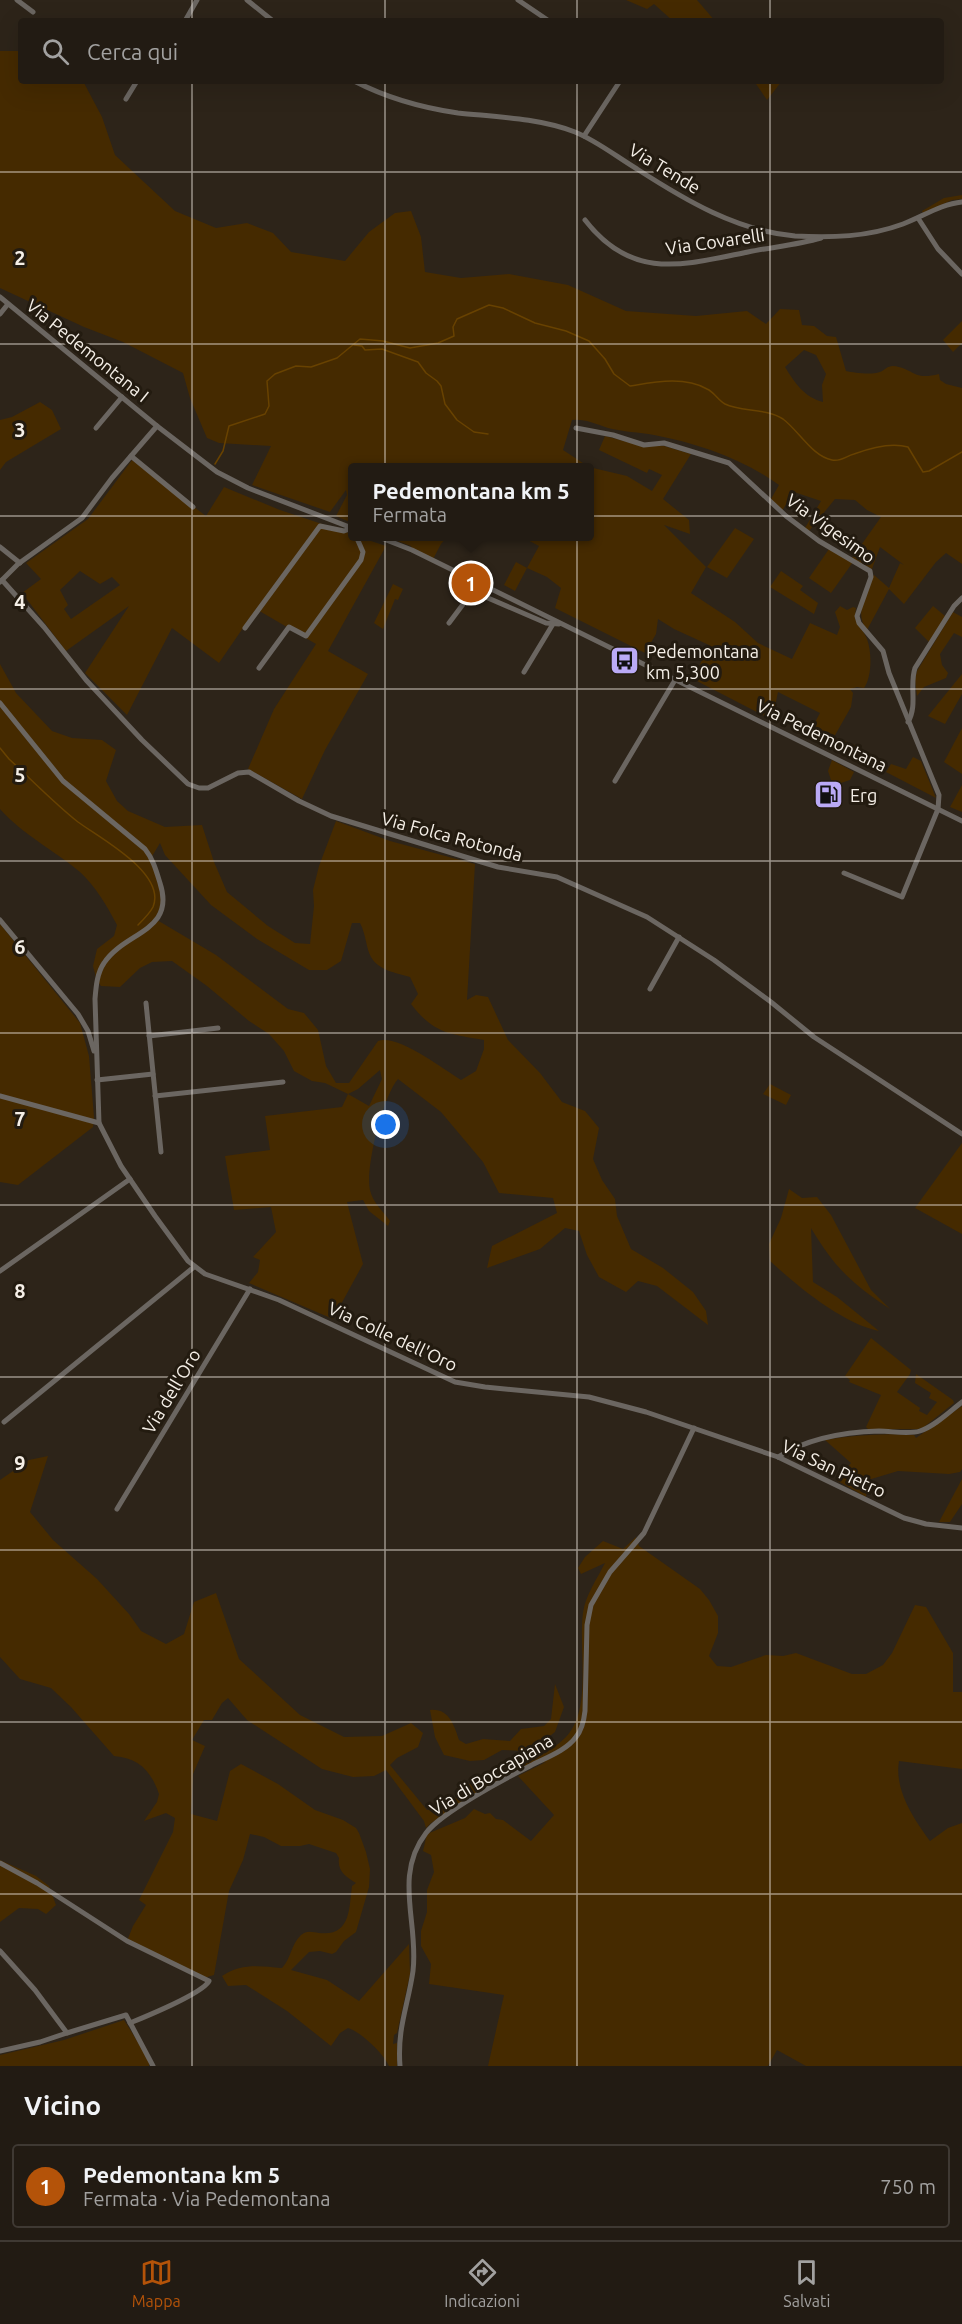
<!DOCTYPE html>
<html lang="it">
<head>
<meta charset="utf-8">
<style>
  body { margin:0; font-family:Ubuntu,sans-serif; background:#2a241c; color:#f1f3f6 }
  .you { position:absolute; left:386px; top:1125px; width:21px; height:21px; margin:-15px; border:4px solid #fff; border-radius:50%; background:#1a73e8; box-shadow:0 0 0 9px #1a73e833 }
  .badge { display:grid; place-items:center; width:39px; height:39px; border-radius:50%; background:#b45309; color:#fff; font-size:20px; font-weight:700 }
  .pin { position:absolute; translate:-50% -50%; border:3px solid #fff; box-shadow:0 2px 6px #0006 }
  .popup { position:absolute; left:348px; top:463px; width:246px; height:78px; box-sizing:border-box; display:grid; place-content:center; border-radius:6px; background:#221b13; filter:drop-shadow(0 2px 4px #0005); font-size:20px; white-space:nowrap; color:#a2a1a0 }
  .popup b { font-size:22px; color:#f1f3f6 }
  .popup::after { content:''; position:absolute; left:50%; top:100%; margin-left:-12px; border:12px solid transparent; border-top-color:#221b13 }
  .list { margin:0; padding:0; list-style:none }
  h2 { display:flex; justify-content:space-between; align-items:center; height:78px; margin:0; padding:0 24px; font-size:26px }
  h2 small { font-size:20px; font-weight:400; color:#a2a1a0 }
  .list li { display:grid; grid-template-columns:39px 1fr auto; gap:18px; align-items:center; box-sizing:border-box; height:84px; margin:0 12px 12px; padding:0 12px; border:2px solid #3f3933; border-radius:6px }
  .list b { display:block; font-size:22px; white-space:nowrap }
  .list p { margin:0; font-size:20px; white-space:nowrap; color:#a2a1a0 }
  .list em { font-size:20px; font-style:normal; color:#a2a1a0 }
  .icon { flex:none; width:33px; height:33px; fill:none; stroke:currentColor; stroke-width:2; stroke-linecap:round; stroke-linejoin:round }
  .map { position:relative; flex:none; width:962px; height:2066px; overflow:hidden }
  .search { position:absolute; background:#221b13; box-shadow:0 6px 24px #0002; left:18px; right:18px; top:18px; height:66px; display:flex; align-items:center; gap:15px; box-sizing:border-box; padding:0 21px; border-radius:6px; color:#a2a1a0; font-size:22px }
  .sheet { height:174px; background:#221b13 }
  nav { display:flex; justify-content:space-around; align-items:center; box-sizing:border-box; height:84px; border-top:2px solid #3f3933; background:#221b13; font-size:16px; color:#a2a1a0 }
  nav a { display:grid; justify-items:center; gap:3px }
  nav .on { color:#b45309 }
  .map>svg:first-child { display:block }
</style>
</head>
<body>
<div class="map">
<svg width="962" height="2066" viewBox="0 0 962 2066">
  <rect width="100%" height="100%" fill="#2d2419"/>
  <!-- green -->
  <g fill="#452a00" fill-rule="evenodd">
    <polygon points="626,0 697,0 715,21 673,21 654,4 647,9"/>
    <path d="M0 51H21V81H83L102 117 115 155 175 211 216 228 247 223 273 233 291 252 345 261 369 232 395 213 411 211 421 237 425 272 461 278 509 274 568 285 626 311 696 316 747 311 766 324 780 309 799 310 802 325 814 326 827 336 836 337 846 371C855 373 871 375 880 372 885 370 887 366 893 366 914 368 912 381 939 374L940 380 946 384 962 388V564L946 553 936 562 904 604 889 589 867 630C854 614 866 595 872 578L874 575 889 588 900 563 904 565 880 547 872 569 852 558 881 517 867 510 855 500 835 499 809 531 805 528 821 501 794 492 782 511 771 499 779 485C743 459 697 443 654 435 639 432 623 432 608 428 595 424 586 419 572 420L563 450 589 467 627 476 652 491 662 475 649 469 647 473 599 450 605 436 631 443 664 446 691 454 663 499 689 520 690 534 664 525 706 567 691 593 735 622 758 643 792 659 810 623 837 635 840 627 835 612 840 606 847 610 853 607 856 608C853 627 861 624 867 639 872 652 872 677 864 688L857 687 850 689 853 693 851 707 834 737 860 747V761L830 746 829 747 808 735 820 713 778 692 772 720 693 679 709 645 674 629 658 619 656 634 645 653 555 608 561 588 547 577 527 568 515 591 504 585 516 562 527 568 539 546 522 537 590 536V468H352V523L336 516 347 495 346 490 330 512 252 485 271 446 219 443 207 438 190 398 183 373 123 342 84 327 0 288ZM804 350 816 355 826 374 822 385 823 402C804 397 795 383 785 367Z"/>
    <polygon points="754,81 782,81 767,100"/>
    <polygon points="962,195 962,199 952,200 923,213 922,211 944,198"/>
    <polygon points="962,321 962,343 953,352 943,340"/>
    <polygon points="40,402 52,410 61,429 6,462 0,470 0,420 12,417"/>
    <path d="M132 460 206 516 224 487 280 510 352 534V536L359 537 386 546 328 651 368 674 325 750 302 799 248 769 274 709 316 644 256 609 219 663 172 628 127 715 85 673 129 606 66 651 22 593 41 579 26 563 88 519ZM80 571 100 584 112 577 120 585 71 619 64 609 68 605 60 590Z"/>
    <polygon points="735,528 754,539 727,578 707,567"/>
    <polygon points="387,537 447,537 441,544 432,561 412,550 411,546"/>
    <polygon points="829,549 853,562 831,593 809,578"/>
    <polygon points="781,571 803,586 800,590 818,603 814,614 770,587"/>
    <polygon points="393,584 403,589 398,600 395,599 383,629 374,623"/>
    <polygon points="933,606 945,616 930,643 915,628"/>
    <polygon points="953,612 962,617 962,637 954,633 940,654 942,665 948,673 946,678 924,687 917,696 915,680 917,671"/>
    <path d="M0 664 16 693 52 731 72 738 102 740 116 750 106 781 117 801 128 811 165 827 202 825 214 862 227 892 268 926 295 943 310 944 314 906 313 890 319 866 336 821 390 841 475 864 467 1000 476 995 488 997 508 1040 540 1073 562 1102 585 1111 599 1128 593 1159 602 1180 615 1199 617 1216 631 1249 663 1268 693 1292 706 1311 708 1325 657 1286 638 1281 626 1292 599 1277 587 1255 579 1231 565 1228 540 1249 487 1268 492 1246 557 1213 553 1198 499 1193 483 1162 441 1112 398 1079C383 1096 365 1168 370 1190 373 1203 383 1211 390 1221L388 1226 369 1211 363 1200 347 1202 363 1264 333 1319 249 1283 258 1272 260 1260 253 1257 276 1232 271 1207 234 1210 225 1156 270 1150 265 1116 342 1107 348 1094 325 1083 312 1081 294 1071 284 1051 269 1034 249 1021 207 986 172 961 152 962 140 968 120 987 101 986 97 981 93 966 97 949 114 936 117 925C107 906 96 887 80 872 54 850 23 835 0 809ZM160 843 165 855 211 905 257 939 309 970H327L341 961 352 923H360C366 934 366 948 371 957 378 970 396 973 410 977L418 994 411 1004C433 1033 449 1034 484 1040V1049L476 1071 461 1080C443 1069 398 1034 378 1041L349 1083H336L326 1066 318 1030 304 1013 288 1009 216 955 157 920 164 896 151 858ZM380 1070 382 1079 369 1106 348 1094 358 1089Z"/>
    <polygon points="962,674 962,694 945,724 928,716"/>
    <polygon points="962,728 962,774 944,762"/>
    <polygon points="913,757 921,761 936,798 886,772 891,764 906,769"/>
    <polygon points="832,760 854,772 850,780 841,783 831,780 828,771"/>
    <polygon points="962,785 962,812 950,807"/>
    <polygon points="0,924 80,1023 89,1056 94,1117 93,1127 18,1185 0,1182"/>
    <polygon points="770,1084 791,1095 786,1105 763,1094"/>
    <polygon points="962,1143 962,1234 915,1208"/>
    <path d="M789 1189 802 1198 817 1197 831 1215 871 1290 890 1309C851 1283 835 1268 811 1228L813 1282 837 1297 879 1331C843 1324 797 1286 770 1261L769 1244 781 1218Z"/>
    <polygon points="871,1338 911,1370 910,1374 897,1392 920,1408 919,1411 927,1415 937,1402 929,1398 931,1393 915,1383 916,1374 953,1400 954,1403 924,1427 918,1429 868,1429 866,1427 881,1395 849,1382 850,1380 845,1376"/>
    <path d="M962 1406V1469L960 1472 949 1474 898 1471 868 1480 866 1497 836 1480 851 1463 825 1440C855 1435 884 1433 914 1435L916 1438Z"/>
    <path d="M48 1456 30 1512 53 1540 97 1579 129 1614 141 1631 166 1644 184 1634 194 1602 216 1593 239 1659 300 1715 344 1737 382 1736 411 1723 423 1733 418 1747 397 1758 390 1765 427 1810C449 1806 455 1800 469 1784L479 1786 489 1777 498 1779C518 1762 546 1757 565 1738 593 1711 578 1649 583 1613 585 1596 597 1579 605 1563L581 1574 578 1568 585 1557 603 1541 623 1549 636 1537 639 1546 700 1589 709 1600 718 1616V1633L709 1656 717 1666 731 1667 766 1655 783 1656 796 1653 852 1674H866L883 1665 892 1653 915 1605 926 1607 953 1653V1692H962V1769L899 1761C894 1790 914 1819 930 1841L948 1828 962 1823V2066H806L777 2050 768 2066H488L504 1995 429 1984 431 1964 421 1946V1931L427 1912V1890L434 1872 431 1855 423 1851 427 1834 465 1818 474 1809 485 1814 490 1813 496 1819 503 1820 531 1841 554 1815 518 1776 546 1762 529 1765 431 1823 426 1828 424 1821 386 1770 374 1776 353 1777 322 1769 247 1720 228 1698 222 1703 212 1720H204L192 1740 205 1746 193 1774 191 1814 217 1821 230 1771 241 1764 278 1784 315 1810 343 1820 356 1828 359 1833 366 1852 370 1869 369 1887 356 1932 344 1941 336 1952 332 1954 320 1951 309 1952 291 1970 327 1980 359 2001 409 1944 410 1974 397 2033 394 2035 393 2044 397 2043V2066H389C384 2054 361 2032 348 2028L340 2033 331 2046 287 2011 246 1985 228 1986 222 1976C241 1963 259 1966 282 1968 291 1959 291 1944 301 1935 307 1930 312 1932 319 1933 351 1937 349 1908 352 1886L356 1883C346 1877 337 1871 339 1858L336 1853 309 1844 300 1846H281L264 1837 250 1834 243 1860 229 1891 214 1975 204 1978 127 1941 133 1926 146 1905 139 1900 173 1832 175 1818 166 1813 144 1821 157 1802 159 1794C151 1771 139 1758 114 1756L71 1707 51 1688 20 1679 0 1657V1480L29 1460Z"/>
    <polygon points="962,1479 962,1504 950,1522 939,1522"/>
    <path d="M555 1684 564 1707 555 1732 542 1742 525 1751 502 1750 484 1760 470 1761 444 1755 435 1737 430 1710C449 1708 454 1725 459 1740L466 1744 483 1739 510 1741 521 1729 544 1726 551 1719Z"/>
    <polygon points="0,1860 36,1876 49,1886 56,1905 46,1914 38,1909 19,1908 0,1922"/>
    <polygon points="124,2020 149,2060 149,2066 0,2066 0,2055 64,2040"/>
  </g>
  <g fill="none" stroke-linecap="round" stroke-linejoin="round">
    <!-- stream -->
    <g stroke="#684200" stroke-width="1.5">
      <polyline points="354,345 362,346 365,350 382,349 418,362 426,373 437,381 441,386 445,404 457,420 474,432 488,434"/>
      <path d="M215 464 223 451 229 426 265 414 269 406 267 381 275 374 296 366 311 367 337 358 360 339 383 341 410 348 438 343 454 336 453 327 457 319 489 305 503 308 535 323 566 331 589 341 605 359 614 374 630 386C655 382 684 376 707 389 714 392 718 400 725 404 741 412 766 408 783 419 799 431 812 456 832 460 841 462 846 456 854 454 870 448 891 442 908 447L923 472 929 471 962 452"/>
      <path d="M0 748 9 759C32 780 54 803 78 822 98 837 167 873 153 907 150 913 143 920 138 925"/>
    </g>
    <!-- minor -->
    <g stroke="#6b6661" stroke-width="5">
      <polyline points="17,0 33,12"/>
      <polyline points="247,0 273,21"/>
      <polyline points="518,0 549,21"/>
      <polyline points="185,21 197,0"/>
      <path d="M354 81C385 97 423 108 458 113 497 117 538 118 575 132 597 141 617 157 637 169 685 200 737 231 795 236 831 238 868 237 903 224 922 217 941 204 962 202"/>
      <polyline points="126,99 137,81"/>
      <polyline points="584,136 620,81"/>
      <polyline points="918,218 938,249 962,274"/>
      <path d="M585 220C632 281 683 265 748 252 772 247 797 245 821 238"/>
      <polyline points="0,297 157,426 217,472 248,488 352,528"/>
      <polyline points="0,314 8,304"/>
      <polyline points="96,428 122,397"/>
      <polyline points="576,428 613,435 644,445 664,443 729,463 786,516 819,541 870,571 871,577 857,616 859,623 883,651 889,673 939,795 938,809 902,897 844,873"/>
      <polyline points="131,456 193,507"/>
      <polyline points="376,536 412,550 962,821"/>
      <polyline points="0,547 20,563"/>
      <polyline points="2,580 44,627 86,680 142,740 188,784 199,788 208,788 238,773 249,772 299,801 331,816 498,867 557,877 647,917 714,960 771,1002 814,1037 962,1134"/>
      <polyline points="0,582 18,564 82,518 112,478 157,426"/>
      <polyline points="449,623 464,603 481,595 546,623 559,624"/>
      <polyline points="245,628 320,526 344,531 352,528"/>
      <polyline points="259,668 289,627 306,636 361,560 363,552 356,536"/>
      <polyline points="524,672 553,624"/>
      <path d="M0 703 63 781 145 849C153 859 156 870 160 883 176 932 125 931 104 963 97 973 96 987 95 999L99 1123 121 1166 155 1216 188 1261 205 1274 279 1300 455 1382 485 1387 589 1397 646 1412 778 1457 904 1518 926 1524 962 1528"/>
      <path d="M908 722C918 705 909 686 915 668L954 606 962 598"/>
      <polyline points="615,781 675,680"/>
      <polyline points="0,920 78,1014 88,1031 94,1051"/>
      <polyline points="650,989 679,937"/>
      <polyline points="146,1003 161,1152"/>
      <polyline points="149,1036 218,1028"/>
      <polyline points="97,1080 153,1074"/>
      <polyline points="0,1096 99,1123"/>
      <polyline points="155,1096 283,1082"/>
      <polyline points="0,1271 130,1179"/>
      <polyline points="4,1422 194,1267"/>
      <path d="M778 1457C808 1438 844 1432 879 1431 892 1431 908 1435 920 1431 935 1426 949 1412 962 1402"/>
      <polyline points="117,1509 250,1289"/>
      <path d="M0 1863 37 1883 127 1941 209 1981C202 1994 147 2016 130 2023"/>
      <polyline points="0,1951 35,1990 67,2033 126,2015 153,2066"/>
      <polyline points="0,2051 40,2042 67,2033"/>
      <path d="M400 2066C397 2028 408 2006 413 1971 419 1923 393 1876 426 1833 442 1812 504 1779 530 1766 545 1758 566 1751 576 1737 582 1730 584 1720 585 1711L587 1625 591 1605 610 1572 644 1533 694 1428"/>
    </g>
  </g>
  <!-- grid -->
  <path fill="none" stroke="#f5efe7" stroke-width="1.5" stroke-opacity="0.55" d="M192 0V21M385 0V21M577 0V21M770 0V21M192 81V2066M385 81V2066M577 81V2066M770 81V2066M0 172H962M0 344H962M0 516H962M0 689H962M0 861H962M0 1033H962M0 1205H962M0 1377H962M0 1550H962M0 1722H962M0 1894H962"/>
  <!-- icons -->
  <defs>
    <symbol id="bus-square" viewBox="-11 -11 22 22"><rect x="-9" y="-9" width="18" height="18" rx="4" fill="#baaaf6" stroke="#231b10"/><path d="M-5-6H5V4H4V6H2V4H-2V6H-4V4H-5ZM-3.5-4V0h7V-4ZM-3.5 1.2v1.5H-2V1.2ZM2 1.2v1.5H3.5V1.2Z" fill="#111"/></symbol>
    <symbol id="fuel-square" viewBox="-11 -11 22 22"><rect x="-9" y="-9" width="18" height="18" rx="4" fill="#baaaf6" stroke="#231b10"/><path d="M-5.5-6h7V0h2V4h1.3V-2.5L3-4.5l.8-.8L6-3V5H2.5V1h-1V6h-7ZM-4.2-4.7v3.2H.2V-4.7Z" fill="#111"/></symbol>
  </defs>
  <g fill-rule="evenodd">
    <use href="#bus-square" x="608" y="644" width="33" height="33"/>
    <use href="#fuel-square" x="812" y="778" width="33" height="33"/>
  </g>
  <g text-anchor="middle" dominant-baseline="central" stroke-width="6" stroke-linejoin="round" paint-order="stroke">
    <!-- street labels -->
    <g font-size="18" fill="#f5efe7" stroke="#231b10">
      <text transform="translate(665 168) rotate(31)">Via Tende</text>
      <text transform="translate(715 241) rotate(-8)">Via Covarelli</text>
      <text transform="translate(88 350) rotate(39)">Via Pedemontana I</text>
      <text transform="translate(831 528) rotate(36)">Via Vigesimo</text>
      <text transform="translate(822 735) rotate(26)">Via Pedemontana</text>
      <text transform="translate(452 836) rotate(15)">Via Folca Rotonda</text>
      <text transform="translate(393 1336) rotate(25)">Via Colle dell'Oro</text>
      <text transform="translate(171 1391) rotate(-59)">Via dell'Oro</text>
      <text transform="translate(834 1468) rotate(25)">Via San Pietro</text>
      <text transform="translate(491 1774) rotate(-31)">Via di Boccapiana</text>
    </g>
    <!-- poi labels -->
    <g font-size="18" fill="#f5efe7" stroke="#231b10" text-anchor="start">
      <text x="646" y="651">Pedemontana<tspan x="646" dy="21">km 5,300</tspan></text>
      <text x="850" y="795">Erg</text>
    </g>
  </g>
  <g font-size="20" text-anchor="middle" font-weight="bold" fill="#f5efe7" stroke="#231b10" stroke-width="6" stroke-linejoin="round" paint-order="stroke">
    <text x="20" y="265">2</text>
    <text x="20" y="437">3</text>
    <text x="20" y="609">4</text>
    <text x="20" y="782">5</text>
    <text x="20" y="954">6</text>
    <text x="20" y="1126">7</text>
    <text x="20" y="1298">8</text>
    <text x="20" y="1470">9</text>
  </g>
</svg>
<div class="you"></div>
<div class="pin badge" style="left:471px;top:583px">1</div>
<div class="popup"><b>Pedemontana km 5</b>Fermata</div>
<div class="search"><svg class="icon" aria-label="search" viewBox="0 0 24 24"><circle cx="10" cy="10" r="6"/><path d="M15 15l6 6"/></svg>Cerca qui</div>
</div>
<section class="sheet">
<h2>Vicino<small></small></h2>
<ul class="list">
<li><span class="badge">1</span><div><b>Pedemontana km 5</b><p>Fermata · Via Pedemontana</p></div><em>750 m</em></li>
</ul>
</section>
<nav>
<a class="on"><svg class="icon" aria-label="map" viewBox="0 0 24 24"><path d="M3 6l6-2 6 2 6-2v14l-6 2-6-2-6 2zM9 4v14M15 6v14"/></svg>Mappa</a>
<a><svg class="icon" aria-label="directions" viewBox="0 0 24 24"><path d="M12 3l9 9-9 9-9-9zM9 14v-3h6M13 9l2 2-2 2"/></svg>Indicazioni</a>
<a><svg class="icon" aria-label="saved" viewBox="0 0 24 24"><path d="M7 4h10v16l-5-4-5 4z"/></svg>Salvati</a>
</nav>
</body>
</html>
